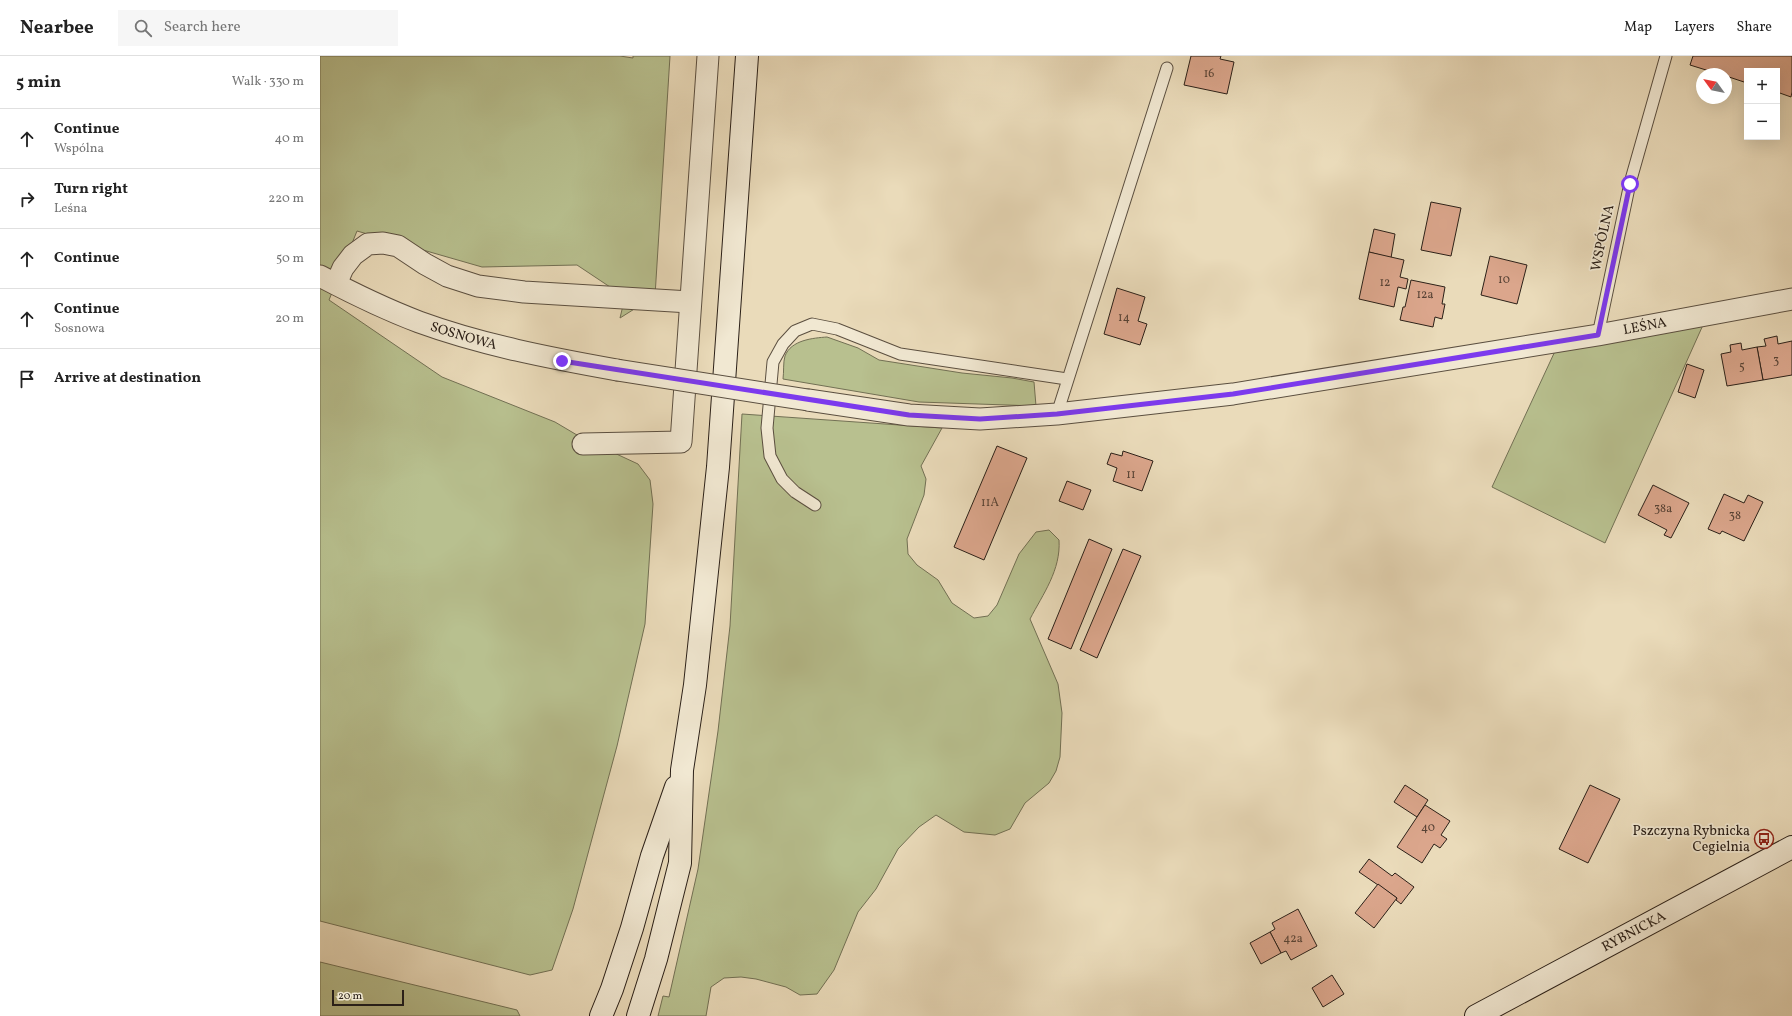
<!DOCTYPE html>
<html lang="en">
<head>
<meta charset="utf-8">
<style>
  body { margin:0; font-family:Vollkorn,serif; background:#f6f6f6; color:#222 }
  .controls { position:absolute; right:12px; top:12px; display:grid; overflow:hidden; border-radius:0px; box-shadow:0 4px 16px #0002 }
  .controls button { width:36px; height:36px; display:grid; place-items:center; padding:0; border:0; border-bottom:1px solid #e0e0e0; background:#fff; color:#222; font:20px sans-serif }
  .compass { position:absolute; left:1376px; top:12px; width:36px; height:36px; border-radius:50%; background:#fff; box-shadow:0 4px 16px #0002; rotate:303deg }
  .scale { position:absolute; left:12px; bottom:10px; width:72px; box-sizing:border-box; padding-left:4px; border:2px solid #2b2018; border-top:0; font-size:11px; line-height:14px; white-space:nowrap; color:#2b2018; -webkit-text-stroke:3px #f1e8d2; paint-order:stroke }
  .stop { position:absolute; width:12px; height:12px; margin:-9px; border:3px solid #7c3aed; border-radius:50%; background:#fff }
  .stop.end { background:#7c3aed; border-color:#fff; box-shadow:0 1px 4px #0008 }
  .list { margin:0; padding:0; list-style:none }
  h2 { display:flex; justify-content:space-between; align-items:center; height:52px; margin:0; padding:0 16px; font-size:17px }
  h2 small { font-size:13px; font-weight:400; color:#767676 }
  .list li { display:grid; grid-template-columns:26px 1fr auto; gap:12px; align-items:center; box-sizing:border-box; height:60px; padding:0 16px; border-top:1px solid #e0e0e0 }
  .list b { display:block; font-size:15px; white-space:nowrap }
  .list p { margin:0; font-size:13px; white-space:nowrap; color:#767676 }
  .list em { font-size:13px; font-style:normal; color:#767676 }
  .icon { flex:none; width:22px; height:22px; fill:none; stroke:currentColor; stroke-width:2; stroke-linecap:round; stroke-linejoin:round }
  .map { position:relative; flex:none; width:1472px; height:960px; overflow:hidden }
  header { display:flex; align-items:center; gap:24px; box-sizing:border-box; height:56px; padding:0 20px; background:#fff; border-bottom:1px solid #e0e0e0 }
  header strong { font-size:19px }
  nav { display:flex; gap:22px; margin-inline-start:auto; font-size:14px }
  .search { width:280px; height:36px; background:#f6f6f6; display:flex; align-items:center; gap:10px; box-sizing:border-box; padding:0 14px; border-radius:0px; color:#767676; font-size:15px }
  main { display:flex }
  aside { flex:1; background:#fff }
  .map>svg:first-child { display:block }
</style>
</head>
<body>
<header>
<strong>Nearbee</strong>
<div class="search"><svg class="icon" aria-label="search" viewBox="0 0 24 24"><circle cx="10" cy="10" r="6"/><path d="M15 15l6 6"/></svg>Search here</div>
<nav><a>Map</a><a>Layers</a><a>Share</a></nav>
</header>
<main>
<aside>
<h2>5 min<small>Walk · 330 m</small></h2>
<ul class="list">
<li><svg class="icon" aria-label="ahead" viewBox="0 0 24 24"><path d="M12 20V5M6 11l6-6 6 6"/></svg><div><b>Continue</b><p>Wspólna</p></div><em>40 m</em></li>
<li><svg class="icon" aria-label="right" viewBox="0 0 24 24"><path d="M7 20v-9h11M14 6l5 5-5 5"/></svg><div><b>Turn right</b><p>Leśna</p></div><em>220 m</em></li>
<li><svg class="icon" aria-label="ahead" viewBox="0 0 24 24"><path d="M12 20V5M6 11l6-6 6 6"/></svg><div><b>Continue</b></div><em>50 m</em></li>
<li><svg class="icon" aria-label="ahead" viewBox="0 0 24 24"><path d="M12 20V5M6 11l6-6 6 6"/></svg><div><b>Continue</b><p>Sosnowa</p></div><em>20 m</em></li>
<li><svg class="icon" aria-label="arrive" viewBox="0 0 24 24"><path d="M6 21V4h12l-3 4 3 4H6"/></svg><div><b>Arrive at destination</b></div></li>
</ul>
</aside>
<div class="map">
<svg width="1472" height="960" viewBox="0 0 1472 960">
  <rect width="100%" height="100%" fill="#eadbba"/>
  <filter id="stains"><feTurbulence type="fractalNoise" baseFrequency=".005" numOctaves="4"/><feColorMatrix values="0 0 0 0 .2 0 0 0 0 .09 0 0 0 0 .02 0 0 0 .5 -.17"/></filter>
  <radialGradient id="worn" r=".72"><stop offset=".6" stop-color="#630" stop-opacity="0"/><stop offset="1" stop-color="#630" stop-opacity=".3"/></radialGradient>
  <!-- green -->
  <g fill="#b8c08f" stroke="#727054">
    <polygon points="0,0 300,0 313,2 313,0 350,0 335,240 300,262 305,241 257,209 162,211 37,175 9,244 122,321 235,366 262,382 318,408 330,424 333,448 325,568 297,690 253,853 232,914 210,919 0,865"/>
    <polygon points="1383,269 1285,487 1172,431 1236,293"/>
    <path d="M507 281 538 292 559 304 642 317 692 322 714 326 716 350 599 346 463 323C464 316 463 306 465 300 471 284 493 282 507 281Z"/>
    <path d="M422 358 622 372 601 410 606 423 604 439 587 483 588 498 597 509 618 524 632 547 654 562 668 560 677 549 699 498 716 476 729 474 739 484C741 514 723 538 710 563L738 628 742 657 740 701 736 715 729 727 705 747 690 773 675 779 644 776 616 759 599 771 578 793 556 833 538 856 514 914 497 938 480 939 466 931 436 923 421 921 404 922 391 931 386 960H338L343 940 349 941 378 813 398 675 410 570Z"/>
    <polygon points="0,906 197,954 200,960 0,960"/>
  </g>
  <!-- building -->
  <g fill="#dba68c" stroke="#2b2018">
    <polygon points="871,0 901,0 900,3 914,6 907,38 864,29"/>
    <polygon points="1373,0 1472,0 1472,36 1471,41 1457,36 1457,15 1427,15 1427,27 1406,20 1406,18 1399,18 1370,9"/>
    <polygon points="1111,146 1141,152 1131,200 1101,194"/>
    <polygon points="1054,173 1075,178 1071,202 1049,196"/>
    <polygon points="1049,196 1084,204 1080,221 1088,223 1086,233 1078,231 1074,251 1039,243"/>
    <polygon points="1170,200 1207,209 1197,248 1161,239"/>
    <polygon points="1091,224 1125,231 1122,248 1125,248 1122,263 1115,261 1113,271 1080,264 1083,251 1085,251"/>
    <polygon points="797,232 825,241 818,265 827,268 820,289 784,278"/>
    <polygon points="1457,280 1458,288 1472,285 1472,319 1443,324 1437,291 1446,290 1444,283"/>
    <polygon points="1421,287 1422,294 1437,291 1443,324 1407,330 1401,298 1411,296 1410,289"/>
    <polygon points="1367,308 1384,314 1375,342 1358,336"/>
    <polygon points="677,390 707,402 664,504 634,491"/>
    <polygon points="803,395 833,405 822,435 793,425 797,412 787,408 791,397 802,400"/>
    <polygon points="747,425 771,434 763,454 739,445"/>
    <polygon points="1333,429 1369,447 1351,482 1344,479 1347,474 1318,459"/>
    <polygon points="1404,438 1424,447 1428,439 1443,446 1424,485 1402,475 1400,478 1388,473"/>
    <polygon points="769,483 792,493 751,593 728,583"/>
    <polygon points="803,493 821,500 777,602 760,594"/>
    <polygon points="1085,729 1108,744 1097,761 1074,746"/>
    <polygon points="1270,729 1300,743 1268,807 1239,793"/>
    <polygon points="1105,749 1130,765 1121,779 1127,783 1120,792 1114,788 1102,807 1077,791"/>
    <polygon points="1049,803 1072,820 1075,817 1094,831 1081,848 1076,844 1077,842 1039,816"/>
    <polygon points="1058,828 1077,842 1054,872 1035,857"/>
    <polygon points="978,853 997,890 971,904 966,895 961,897 950,876 955,873 952,867"/>
    <polygon points="950,876 961,897 941,908 930,887"/>
    <polygon points="1012,919 1024,938 1003,951 992,932"/>
  </g>
  <g fill="none" stroke-linecap="round" stroke-linejoin="round">
    <defs>
      <g id="lane">
        <polyline points="1278,279 1310,127 1346,0"/>
        <polyline points="737,358 847,12"/>
        <polyline points="495,449 475,436 462,423 450,400 447,372 453,306 463,288 475,275 492,268 517,273 580,298 747,323"/>
      </g>
      <g id="street">
        <path id="s1" d="M0 220C32 237 65 253 99 266 162 289 230 302 297 314"/>
        <polyline points="16,228 23,212 33,199 48,188 63,187 78,190 105,208 127,220 158,230 204,236 370,246"/>
        <path id="s2" d="M488 344 589 359 660 363 737 358 913 338 1278 279 1472 243"/>
        <polyline points="263,388 361,386 388,0"/>
      </g>
      <g id="secondary">
        <polyline points="281,960 292,933 312,872 332,800 356,731"/>
        <polyline points="318,960 336,903 360,807 362,714 375,629 398,411 427,0"/>
        <path id="s3" d="M1156 960 1472 791"/>
      </g>
    </defs>
    <!-- lane casing -->
    <use href="#lane" stroke="#5b4f40" stroke-width="13"/>
    <!-- street casing -->
    <use href="#street" stroke="#5b4f40" stroke-width="23"/>
    <!-- secondary casing -->
    <use href="#secondary" stroke="#2b2018" stroke-width="24"/>
    <!-- lane -->
    <use href="#lane" stroke="#f1e8d2" stroke-width="11"/>
    <!-- street -->
    <use href="#street" stroke="#f1e8d2" stroke-width="21"/>
    <!-- secondary -->
    <use href="#secondary" stroke="#f1e8d2" stroke-width="22"/>
    <defs>
      <polyline id="street-bridge" points="297,314 488,344"/>
    </defs>
    <!-- street-bridge casing -->
    <use href="#street-bridge" stroke="#5b4f40" stroke-width="23" stroke-linecap="butt"/>
    <!-- street-bridge -->
    <use href="#street-bridge" stroke="#f1e8d2" stroke-width="21"/>
  </g>
  <g fill="none" stroke-linecap="round" stroke-linejoin="round">
    <!-- route -->
    <polyline stroke="#7c3aed" stroke-width="5" points="242,305 589,359 660,363 737,358 913,338 1278,279 1310,128"/>
  </g>
  <!-- icons -->
  <defs>
    <symbol id="bus-ring" viewBox="-11 -11 22 22"><circle r="9.5" fill="#f1e8d2" stroke="#8f2418" stroke-width="1.5"/><path d="M-5-6H5V4H4V6H2V4H-2V6H-4V4H-5ZM-3.5-4V0h7V-4ZM-3.5 1.2v1.5H-2V1.2ZM2 1.2v1.5H3.5V1.2Z" fill="#8f2418"/></symbol>
  </defs>
  <g fill-rule="evenodd">
    <use href="#bus-ring" x="1433" y="772" width="22" height="22"/>
  </g>
  <g text-anchor="middle" dominant-baseline="central" stroke-width="3.5" stroke-linejoin="round" paint-order="stroke">
    <!-- number labels -->
    <g font-size="12" fill="#574235">
      <text x="889" y="18">16</text>
      <text x="1184" y="224">10</text>
      <text x="1065" y="227">12</text>
      <text x="1105" y="239">12a</text>
      <text x="804" y="262">14</text>
      <text x="1456" y="305">3</text>
      <text x="1422" y="311">5</text>
      <text x="811" y="419">11</text>
      <text x="670" y="447">11A</text>
      <text x="1343" y="453">38a</text>
      <text x="1415" y="460">38</text>
      <text x="1108" y="772">40</text>
      <text x="973" y="883">42a</text>
    </g>
    <!-- street labels -->
    <g font-size="14" fill="#2b2018" stroke="#f1e8d2">
      <text transform="translate(1283 182) rotate(-78)">WSPÓLNA</text>
      <text stroke="none"><textPath href="#s2" startOffset="845">LEŚNA</textPath></text>
      <text stroke="none"><textPath href="#s1" startOffset="156">SOSNOWA</textPath></text>
      <text stroke="none"><textPath href="#s3" startOffset="179">RYBNICKA</textPath></text>
    </g>
    <!-- poi labels -->
    <g font-size="14" fill="#2b2018" stroke="#f1e8d2" text-anchor="end">
      <text x="1430" y="775">Pszczyna Rybnicka<tspan x="1430" dy="16">Cegielnia</tspan></text>
    </g>
  </g>
  <rect width="100%" height="100%" filter="url(#stains)"/>
  <rect width="100%" height="100%" fill="url(#worn)"/>
</svg>
<div class="controls">
<button>+</button>
<button>−</button>
</div>
<svg class="compass" viewBox="-18 -18 36 36"><path d="M0-13l5 13h-10z" fill="#e53935"/><path d="M0 13l5-13h-10z" fill="#767676"/></svg>
<div class="scale">20 m</div>
<div class="stop" style="left:1310px;top:128px"></div>
<div class="stop end" style="left:242px;top:305px"></div>
</div>
</main>
</body>
</html>
